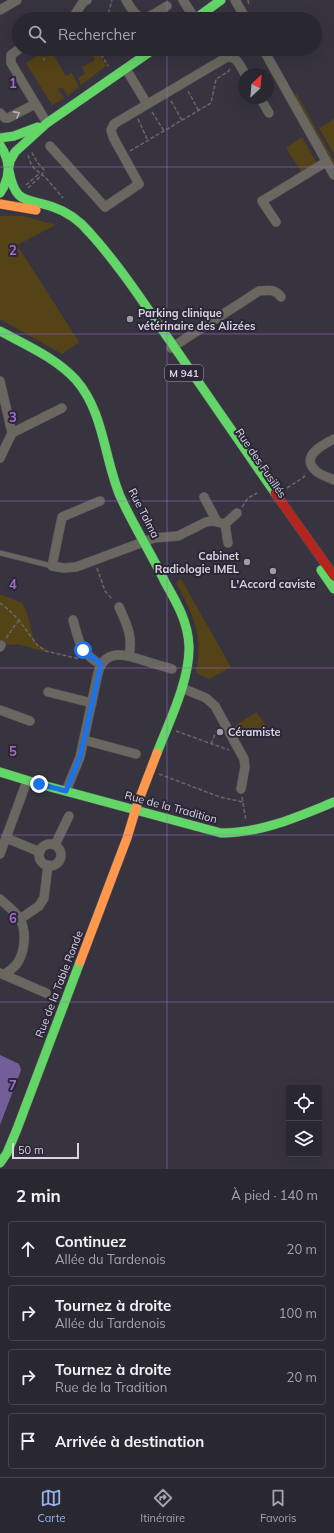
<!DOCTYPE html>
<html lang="fr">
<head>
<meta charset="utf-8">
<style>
  body { margin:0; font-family:Mulish,sans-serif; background:#35333b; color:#f1f3f6 }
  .controls { position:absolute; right:12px; bottom:12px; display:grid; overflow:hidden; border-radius:4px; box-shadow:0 4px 16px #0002 }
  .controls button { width:36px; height:36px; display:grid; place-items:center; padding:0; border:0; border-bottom:1px solid #45444b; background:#29272f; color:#f1f3f6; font:20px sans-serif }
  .compass { position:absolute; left:238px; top:68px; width:36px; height:36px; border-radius:50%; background:#29272f; box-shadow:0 4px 16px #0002; rotate:26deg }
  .scale { position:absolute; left:12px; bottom:10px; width:67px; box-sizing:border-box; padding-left:4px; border:2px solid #d7d3df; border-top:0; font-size:11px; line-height:14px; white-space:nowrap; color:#d7d3df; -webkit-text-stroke:3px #2c2638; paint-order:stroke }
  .stop { position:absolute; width:12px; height:12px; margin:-9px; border:3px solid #1a73e8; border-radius:50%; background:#fff }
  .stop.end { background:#1a73e8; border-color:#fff; box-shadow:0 1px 4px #0008 }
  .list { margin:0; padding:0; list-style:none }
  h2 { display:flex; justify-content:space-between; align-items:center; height:52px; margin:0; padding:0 16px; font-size:17px }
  h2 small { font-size:13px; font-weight:400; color:#a5a5aa }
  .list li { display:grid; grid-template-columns:26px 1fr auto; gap:12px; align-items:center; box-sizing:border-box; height:56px; margin:0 8px 8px; padding:0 8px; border:1px solid #45444b; border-radius:4px }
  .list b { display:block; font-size:15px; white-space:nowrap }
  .list p { margin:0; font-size:13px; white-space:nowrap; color:#a5a5aa }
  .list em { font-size:13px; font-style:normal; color:#a5a5aa }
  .icon { flex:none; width:22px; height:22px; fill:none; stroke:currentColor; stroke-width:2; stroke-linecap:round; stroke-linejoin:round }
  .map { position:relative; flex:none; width:334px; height:1169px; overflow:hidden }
  .search { position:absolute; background:#29272f; box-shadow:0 4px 16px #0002; left:12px; right:12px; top:12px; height:44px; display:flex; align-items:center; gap:10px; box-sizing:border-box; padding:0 14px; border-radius:22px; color:#a5a5aa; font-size:15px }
  .sheet { height:308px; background:#29272f }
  nav { display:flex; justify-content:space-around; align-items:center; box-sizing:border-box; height:56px; border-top:1px solid #45444b; background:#29272f; font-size:11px; color:#a5a5aa }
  nav a { display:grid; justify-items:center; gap:2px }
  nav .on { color:#95b2f1 }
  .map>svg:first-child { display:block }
</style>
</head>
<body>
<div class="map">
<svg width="334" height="1169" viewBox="0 0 334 1169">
  <rect width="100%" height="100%" fill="#37343f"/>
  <!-- green -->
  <g fill="#544317">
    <polygon points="49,49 58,49 59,51 53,54 66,76 72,73 79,87 68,96 62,87 58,89 64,98 52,105 26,63 40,54 43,58 43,61 45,62 45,57 43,53"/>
    <polygon points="89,49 97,49 106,66 81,85 78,78 85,74 82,67 95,60"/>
    <polygon points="296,93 334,161 334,165 295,96"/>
    <polygon points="334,119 334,154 319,128"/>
    <polygon points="302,137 316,162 315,165 302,173 286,148"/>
    <polygon points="0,216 23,216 56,225 17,245 79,342 62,354 0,319"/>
    <path d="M181 579 231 667 209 679 196 673C204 635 193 615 176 582Z"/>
    <path d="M0 594 22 603C25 608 28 614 29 621 33 635 31 642 46 649V652L17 644 7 645 0 643Z"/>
    <polygon points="257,712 265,725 242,739 234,726"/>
  </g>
  <!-- water -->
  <polygon fill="#745e9a" points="0,1055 19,1064 21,1070 0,1125"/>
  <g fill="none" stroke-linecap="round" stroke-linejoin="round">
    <defs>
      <polyline id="lane" points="0,553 52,566"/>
      <g id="street">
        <path d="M126 0C141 26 144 20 167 6"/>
        <polyline points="183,0 195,19"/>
        <polyline points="235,0 246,19"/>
        <polyline points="0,10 17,0"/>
        <polyline points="72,19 83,2 87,0"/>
        <polyline points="19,49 11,55 11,63 47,123"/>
        <polyline points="263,49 334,175"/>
        <polyline points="126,69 147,104"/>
        <polyline points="260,98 269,113"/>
        <polyline points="0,113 5,118 8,118 35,104"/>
        <path d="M50 146 105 207 139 184 113 137 111 130 114 124 227 57C237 56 240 66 245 74"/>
        <polyline points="276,222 262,201 326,162"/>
        <path d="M171 348 259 291C269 290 275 289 281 297"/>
        <polyline points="0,381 12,433 0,458"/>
        <polyline points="12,433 62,408"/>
        <path d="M334 439C324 444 300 456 315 470 319 475 328 477 334 480"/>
        <polyline points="204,497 217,522"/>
        <polyline points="100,501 62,517 52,566 64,568 76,567 154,538 178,536 206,522 213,521 225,524 237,513"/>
        <polyline points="225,524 228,543"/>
        <path d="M119 607C127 625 133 636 129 656"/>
        <path d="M73 620C80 644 79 651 101 665"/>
        <polyline points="0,647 1,645"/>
        <polyline points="182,688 206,698 215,706 244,759 245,767 241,789"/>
        <polyline points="48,692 92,703"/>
        <polyline points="0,710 30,721"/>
        <polyline points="84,740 136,754"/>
        <path d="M66 791 80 757 98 673C105 647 127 655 145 661 154 664 163 666 172 669"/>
        <polyline points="6,838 40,852"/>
        <circle cx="50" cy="855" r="11"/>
        <polyline points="55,845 69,816"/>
        <polyline points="0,854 27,781"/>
        <path d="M0 899C6 905 15 911 20 919 27 932 25 953 16 965 12 969 8 972 4 975"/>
        <polyline points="20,919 39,906 44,898 48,865"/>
        <polyline points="0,973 46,993"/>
      </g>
      <g id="fast">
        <polyline points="195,19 221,0"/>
        <polyline points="0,138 14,136 38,127"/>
        <path d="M0 145C11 161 11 177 0 193"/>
        <polyline points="9,167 10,161 15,152 47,123 154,49"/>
        <path d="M9 171C16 206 26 197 53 207 68 212 80 221 90 233 119 265 143 302 168 338 204 390 239 441 275 493"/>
        <path d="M0 331C26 345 56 358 76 380 104 412 104 458 120 496 133 525 151 553 165 582 177 603 188 622 189 646 190 680 169 722 157 753"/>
        <polyline points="321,570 334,589"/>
        <path d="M0 772 39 784 221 833C262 833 297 817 334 802"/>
        <polyline points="0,1163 7,1153 17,1129 80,962"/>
      </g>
      <g id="slow">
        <polyline points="0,204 36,210"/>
        <polyline points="80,962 127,838 137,805 157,753"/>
      </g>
      <polyline id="jam" points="275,493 334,576"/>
    </defs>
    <!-- lane casing -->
    <use href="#lane" stroke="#55515b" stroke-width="6"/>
    <!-- street casing -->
    <use href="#street" stroke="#55515b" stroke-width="10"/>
    <!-- fast casing -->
    <use href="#fast" stroke="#55515b" stroke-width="10"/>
    <!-- slow casing -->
    <use href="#slow" stroke="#55515b" stroke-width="10"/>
    <!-- jam casing -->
    <use href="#jam" stroke="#55515b" stroke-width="10"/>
    <!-- path -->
    <g stroke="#6a6664" stroke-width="1.5" stroke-dasharray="4 2" stroke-linecap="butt">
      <polyline points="248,0 249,6"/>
      <polyline points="171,14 174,19"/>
      <polyline points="107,19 112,0"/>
      <polyline points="98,49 108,66"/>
      <polyline points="41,52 44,57 44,62"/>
      <polyline points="188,91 199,111"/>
      <polyline points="171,101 182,120"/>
      <polyline points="152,112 164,131"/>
      <polyline points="138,119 148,141"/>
      <polyline points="130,151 211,103 216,79 229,71 230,67"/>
      <polyline points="28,155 31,164 34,168 46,178 63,198"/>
      <polyline points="26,185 40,173"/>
      <polyline points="28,188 42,175 44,170 37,162 31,151"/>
      <polyline points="287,488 304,477 305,473"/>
      <polyline points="242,507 248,498 257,493"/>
      <polyline points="97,568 105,591 113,600"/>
      <polyline points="0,603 9,610 19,620 37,645 46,651 80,659"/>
      <polyline points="6,638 19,620"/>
      <polyline points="176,731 229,750"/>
      <polyline points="211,744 217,729"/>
      <polyline points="159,774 220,797 243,802"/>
      <polyline points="242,797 246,821"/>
    </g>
    <!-- lane -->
    <use href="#lane" stroke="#6a6660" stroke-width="4.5"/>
    <!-- street -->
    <use href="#street" stroke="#6a6660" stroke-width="9"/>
    <!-- fast -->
    <use href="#fast" stroke="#63d668" stroke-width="9"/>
    <!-- slow -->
    <use href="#slow" stroke="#ff974d" stroke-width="9"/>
    <!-- jam -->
    <use href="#jam" stroke="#b3261e" stroke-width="9"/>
  </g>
  <!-- one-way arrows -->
  <defs><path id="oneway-chevron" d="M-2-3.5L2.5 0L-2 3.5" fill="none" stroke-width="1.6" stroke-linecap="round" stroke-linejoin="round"/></defs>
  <use stroke="#b6b2b9" href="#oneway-chevron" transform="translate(17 114) rotate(-29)"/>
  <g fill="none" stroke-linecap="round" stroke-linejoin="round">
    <!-- route -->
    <polyline stroke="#1a73e8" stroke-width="5" points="39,784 66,791 80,757 101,664 83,650"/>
  </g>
  <!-- grid -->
  <path fill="none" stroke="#a06fcc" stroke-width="1" stroke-opacity="0.55" d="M167 0V19M167 49V1169M0 167H334M0 334H334M0 501H334M0 668H334M0 835H334M0 1002H334"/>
  <!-- markers -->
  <g fill="#9f9ba7" stroke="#2c2638" stroke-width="1.5">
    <circle cx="130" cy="319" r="4"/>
    <circle cx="247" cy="562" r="4"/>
    <circle cx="273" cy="571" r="4"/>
    <circle cx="220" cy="732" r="4"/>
  </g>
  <g text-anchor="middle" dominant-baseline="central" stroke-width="4" stroke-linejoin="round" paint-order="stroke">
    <!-- shield labels -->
    <rect fill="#2c2638" stroke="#a49fad" stroke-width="1" x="165" y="365" width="38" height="16" rx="3"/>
    <g font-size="10" font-weight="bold" fill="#d7d3df">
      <text x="184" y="373">M 941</text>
    </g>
    <!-- poi labels -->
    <g font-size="11" font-weight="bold" fill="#d7d3df" stroke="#2c2638" text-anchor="start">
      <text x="138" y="313">Parking clinique<tspan x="138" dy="13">vétérinaire des Alizées</tspan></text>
      <text x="239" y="556" text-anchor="end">Cabinet<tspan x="239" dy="13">Radiologie IMEL</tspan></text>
      <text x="273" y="584" text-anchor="middle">L'Accord caviste</text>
      <text x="228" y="732">Céramiste</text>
    </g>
    <!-- street labels -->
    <g font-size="11" fill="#d7d3df" stroke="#2c2638">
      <text transform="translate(261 463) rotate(56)">Rue des Fusillés</text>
      <text transform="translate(144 513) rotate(63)">Rue Talma</text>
      <text transform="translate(171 807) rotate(15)">Rue de la Tradition</text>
      <text transform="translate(59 984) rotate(-69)">Rue de la Table Ronde</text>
    </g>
  </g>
  <g font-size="13" text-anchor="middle" font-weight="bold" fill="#a06fcc" stroke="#2c2638" stroke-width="4" stroke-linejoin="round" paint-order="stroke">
    <text x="13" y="88">1</text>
    <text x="13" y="255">2</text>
    <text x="13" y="422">3</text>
    <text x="13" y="589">4</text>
    <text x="13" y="756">5</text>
    <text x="13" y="923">6</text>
    <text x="13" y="1090">7</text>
  </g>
</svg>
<div class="controls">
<button><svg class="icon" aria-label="locate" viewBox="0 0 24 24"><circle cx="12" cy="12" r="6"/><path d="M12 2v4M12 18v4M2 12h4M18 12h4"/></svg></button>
<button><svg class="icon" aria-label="layers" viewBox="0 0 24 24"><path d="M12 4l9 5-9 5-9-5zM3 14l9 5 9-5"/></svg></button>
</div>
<svg class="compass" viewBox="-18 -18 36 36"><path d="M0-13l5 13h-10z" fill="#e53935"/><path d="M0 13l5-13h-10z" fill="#a5a5aa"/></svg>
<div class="scale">50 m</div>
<div class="stop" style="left:83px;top:650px"></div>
<div class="stop end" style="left:39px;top:784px"></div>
<div class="search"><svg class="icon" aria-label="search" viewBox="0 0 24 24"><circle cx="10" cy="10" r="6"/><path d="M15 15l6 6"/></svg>Rechercher</div>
</div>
<section class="sheet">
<h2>2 min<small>À pied · 140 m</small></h2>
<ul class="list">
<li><svg class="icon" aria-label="ahead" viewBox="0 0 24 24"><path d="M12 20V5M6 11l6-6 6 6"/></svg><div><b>Continuez</b><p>Allée du Tardenois</p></div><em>20 m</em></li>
<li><svg class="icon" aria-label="right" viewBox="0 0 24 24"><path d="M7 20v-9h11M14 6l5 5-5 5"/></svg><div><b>Tournez à droite</b><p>Allée du Tardenois</p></div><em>100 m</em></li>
<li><svg class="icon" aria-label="right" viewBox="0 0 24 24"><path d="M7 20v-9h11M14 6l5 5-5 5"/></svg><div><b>Tournez à droite</b><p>Rue de la Tradition</p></div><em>20 m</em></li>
<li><svg class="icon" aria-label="arrive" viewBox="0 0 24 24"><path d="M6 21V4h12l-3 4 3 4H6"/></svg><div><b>Arrivée à destination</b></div></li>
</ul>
</section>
<nav>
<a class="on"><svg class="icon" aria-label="map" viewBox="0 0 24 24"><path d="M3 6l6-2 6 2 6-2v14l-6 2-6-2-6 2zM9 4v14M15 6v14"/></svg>Carte</a>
<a><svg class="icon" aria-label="directions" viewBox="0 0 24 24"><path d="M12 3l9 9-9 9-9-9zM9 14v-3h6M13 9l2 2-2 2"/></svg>Itinéraire</a>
<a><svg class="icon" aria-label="saved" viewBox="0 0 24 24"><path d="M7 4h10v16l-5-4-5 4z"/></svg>Favoris</a>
</nav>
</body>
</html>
